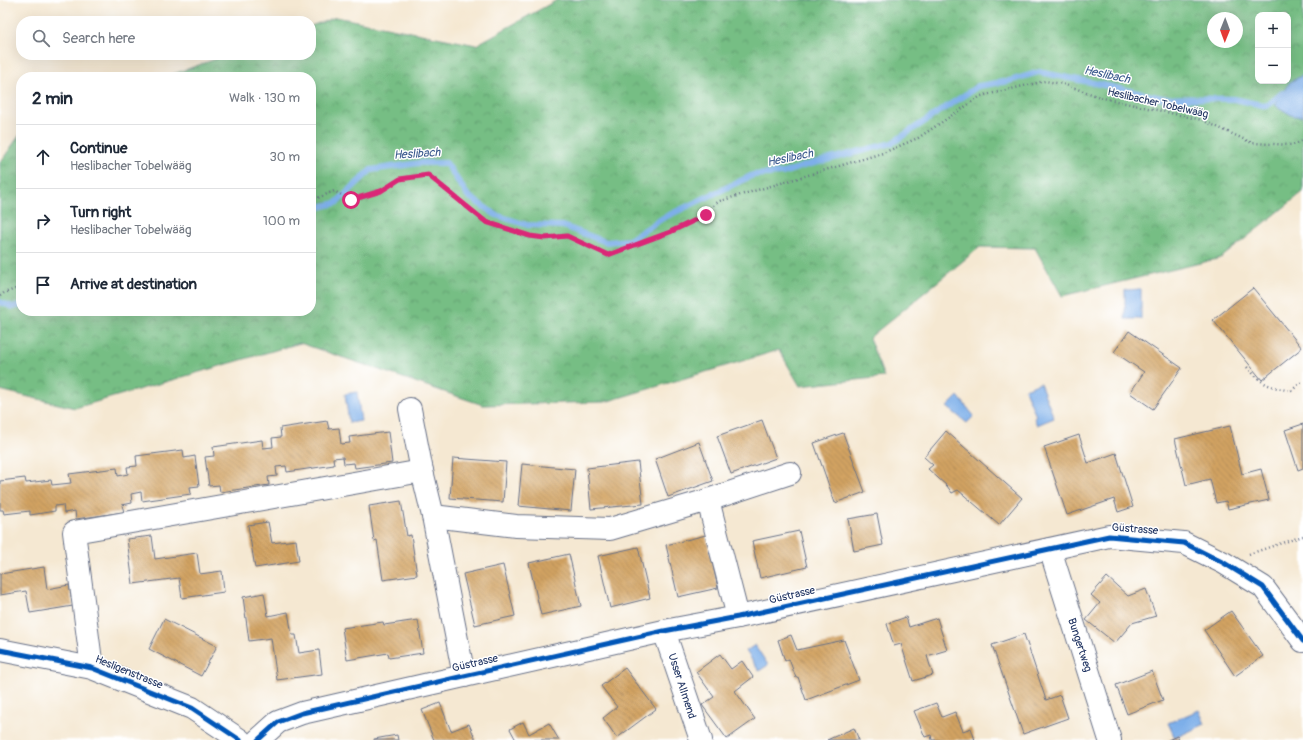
<!DOCTYPE html>
<html lang="en">
<head>
<meta charset="utf-8">
<style>
  body { margin:0; font-family:Pangolin,sans-serif; background:#f2f2f3; color:#1f2937 }
  .controls { position:absolute; right:12px; top:12px; display:grid; overflow:hidden; border-radius:8px; box-shadow:0 4px 16px #0002 }
  .controls button { width:36px; height:36px; display:grid; place-items:center; padding:0; border:0; border-bottom:1px solid #e0e1e3; background:#fff; color:#1f2937; font:20px sans-serif }
  .compass { position:absolute; left:1207px; top:12px; width:36px; height:36px; border-radius:50%; background:#fff; box-shadow:0 4px 16px #0002; rotate:181deg }
  .stop { position:absolute; width:12px; height:12px; margin:-9px; border:3px solid #db2777; border-radius:50%; background:#fff }
  .stop.end { background:#db2777; border-color:#fff; box-shadow:0 1px 4px #0008 }
  .list { margin:0; padding:0; list-style:none }
  h2 { display:flex; justify-content:space-between; align-items:center; height:52px; margin:0; padding:0 16px; font-size:17px }
  h2 small { font-size:13px; font-weight:400; color:#747a83 }
  .list li { display:grid; grid-template-columns:26px 1fr auto; gap:12px; align-items:center; box-sizing:border-box; height:64px; padding:0 16px; border-top:1px solid #e0e1e3 }
  .list b { display:block; font-size:15px; white-space:nowrap }
  .list p { margin:0; font-size:13px; white-space:nowrap; color:#747a83 }
  .list em { font-size:13px; font-style:normal; color:#747a83 }
  .icon { flex:none; width:22px; height:22px; fill:none; stroke:currentColor; stroke-width:2; stroke-linecap:round; stroke-linejoin:round }
  .map { position:relative; flex:none; width:1303px; height:740px; overflow:hidden }
  .search { position:absolute; background:#fff; box-shadow:0 4px 16px #0002; left:16px; top:16px; width:300px; height:44px; display:flex; align-items:center; gap:10px; box-sizing:border-box; padding:0 14px; border-radius:16px; color:#747a83; font-size:15px }
  .panel { position:absolute; background:#fff; box-shadow:0 4px 16px #0002; left:16px; top:72px; width:300px; height:244px; border-radius:16px }
  .map>svg:first-child { display:block }
</style>
</head>
<body>
<div class="map">
<svg width="1303" height="740" viewBox="0 0 1303 740">
  <defs>
    <pattern id="forest-crowns" width="20" height="18" patternUnits="userSpaceOnUse"><rect width="20" height="18" fill="#76be84"/><path d="M2 6a3 3 0 1 1 6 0M12 15a3 3 0 1 1 6 0" fill="none" stroke="#609b6f"/></pattern>
    <pattern id="building-back-hatch" width="6" height="6" patternUnits="userSpaceOnUse"><rect width="6" height="6" fill="#d2a362"/><path d="M-1 5l2 2M0 0l6 6M5-1l2 2" fill="none" stroke="#aa8554"/></pattern>
  </defs>
  <rect width="100%" height="100%" fill="#fff"/>
  <filter id="ink" filterUnits="userSpaceOnUse"><feTurbulence type="fractalNoise" baseFrequency=".025" numOctaves="2"/><feDisplacementMap in="SourceGraphic" scale="8" xChannelSelector="R" yChannelSelector="G"/><feConvolveMatrix kernelMatrix="1 2 1 2 8 2 1 2 1" color-interpolation-filters="sRGB"/></filter>
  <filter id="wash" filterUnits="userSpaceOnUse"><feTurbulence type="fractalNoise" baseFrequency=".012" numOctaves="4" result="noise"/><feDisplacementMap in="SourceGraphic" scale="16" xChannelSelector="R" yChannelSelector="G"/><feGaussianBlur stdDeviation="0.9" result="paint"/><feColorMatrix in="noise" values="0 0 0 0 0 0 0 0 0 0 0 0 0 0 0 0 0 1.4 0 .05"/><feComposite in="paint" operator="in"/></filter>
  <g filter="url(#wash)">
    <rect width="100%" height="100%" fill="#f5e8d2"/>
    <!-- forest -->
    <path fill="url(#forest-crowns)" stroke="#487671" fill-rule="evenodd" d="M557 0H1303V192L1221 258 1062 296 1035 248 980 247 869 338 884 377 800 386 779 350 605 402 483 405 300 343 75 408 0 390V163L21 133V311H311V77H165L227 55H311V26L336 17 476 45ZM1258 15H1288V81H1258ZM1213 18H1237V42H1213Z"/>
    <!-- water -->
    <g fill="#7dafe9" stroke="#4c6fa4">
      <polygon points="1303,75 1303,116 1293,116 1275,105 1282,93 1290,82"/>
      <polygon points="1141,289 1141,319 1125,319 1125,290"/>
      <polygon points="1040,383 1054,418 1037,425 1034,418 1036,416 1025,389"/>
      <polygon points="357,392 361,421 349,423 345,394"/>
      <polygon points="958,396 974,416 967,423 947,407"/>
      <polygon points="755,645 768,665 759,671 746,651"/>
      <polygon points="1199,710 1205,724 1175,738 1168,723"/>
    </g>
    <g fill="none" stroke-linecap="round" stroke-linejoin="round">
      <!-- stream -->
      <g stroke="#7dafe9" stroke-width="6">
        <polyline points="311,209 336,203 371,170 419,163 446,163 468,196 496,215 527,225 563,226 606,242 629,240 663,218 753,175 783,173 807,165 892,143 978,86 1009,81 1039,72 1094,83 1162,98 1234,99 1267,106 1282,93 1303,92"/>
        <polyline points="0,302 13,307 21,305"/>
      </g>
    </g>
    <g id="blocks">
      <!-- building -->
      <g fill="url(#building-back-hatch)">
        <polygon points="1253,288 1302,348 1262,380 1213,320"/>
        <polygon points="1129,331 1182,368 1153,409 1130,393 1144,372 1114,352"/>
        <polygon points="762,420 776,458 731,474 717,436"/>
        <polygon points="327,421 329,429 339,428 341,444 350,443 349,437 388,432 392,463 355,468 354,463 344,464 343,457 333,458 334,465 287,472 286,466 276,467 277,476 268,477 269,485 220,492 219,485 209,486 205,457 214,456 213,447 262,440 263,448 273,447 272,438 281,437 280,428"/>
        <polygon points="1303,424 1303,468 1298,470 1285,430"/>
        <polygon points="1230,426 1242,474 1261,469 1269,500 1228,509 1226,501 1216,503 1210,479 1186,485 1175,439"/>
        <polygon points="946,431 1022,498 999,525 958,490 952,493 947,486 928,469 933,465 924,457"/>
        <polygon points="843,433 865,492 835,503 814,443"/>
        <polygon points="1079,435 1088,463 1116,453 1133,507 1118,512 1114,499 1067,515 1044,447"/>
        <polygon points="699,442 713,481 668,497 655,459"/>
        <polygon points="183,450 184,458 195,456 199,486 190,487 191,494 142,501 141,492 131,494 132,503 122,505 124,512 76,519 75,511 64,513 63,505 55,506 55,511 30,515 30,511 4,514 3,510 0,510 0,481 25,478 26,483 51,480 52,485 71,483 69,474 117,468 118,476 128,474 127,467 137,466 136,456"/>
        <polygon points="453,458 506,462 503,502 450,498"/>
        <polygon points="638,462 643,504 591,509 587,468"/>
        <polygon points="522,464 575,469 571,511 518,506"/>
        <polygon points="401,501 407,536 411,535 417,575 383,580 377,540 374,541 369,506"/>
        <polygon points="877,514 883,545 854,551 848,519"/>
        <polygon points="268,522 272,543 296,540 299,561 255,568 248,525"/>
        <polygon points="799,531 807,567 760,578 752,541"/>
        <polygon points="706,535 718,588 678,597 666,545"/>
        <polygon points="152,536 155,559 197,553 200,574 222,571 224,592 182,598 179,578 133,584 127,539"/>
        <polygon points="638,547 650,598 610,608 598,556"/>
        <polygon points="569,554 581,606 541,615 529,563"/>
        <polygon points="503,565 515,616 475,625 463,574"/>
        <polygon points="44,567 47,589 69,585 73,606 30,613 26,591 0,595 0,574"/>
        <polygon points="1107,577 1128,596 1146,589 1156,616 1132,623 1115,643 1086,620 1100,603 1091,595"/>
        <polygon points="264,593 268,616 288,612 292,635 296,635 299,653 319,650 322,674 277,680 271,638 249,641 243,597"/>
        <polygon points="1231,611 1263,656 1235,676 1204,630"/>
        <polygon points="906,617 909,627 937,618 947,650 927,656 933,675 913,681 901,644 894,646 887,624"/>
        <polygon points="164,619 217,646 201,676 149,649"/>
        <polygon points="418,620 423,653 389,658 388,653 347,660 342,628 383,622 384,625"/>
        <polygon points="1024,634 1046,700 1060,695 1068,718 1023,734 992,645"/>
        <polygon points="791,635 797,650 844,640 859,680 806,700 798,677 796,678 789,659 785,661 778,640"/>
        <polygon points="720,654 731,669 742,661 753,677 735,691 755,719 727,739 702,705 714,697 696,672"/>
        <polygon points="625,668 656,709 617,738 603,718 617,707 601,686"/>
        <polygon points="1152,671 1163,700 1127,714 1116,685"/>
        <polygon points="440,703 451,731 469,724 476,740 434,740 422,710"/>
        <polygon points="936,703 942,717 955,712 963,731 971,728 975,740 932,740 931,735 925,737 914,711"/>
        <polygon points="523,722 529,734 549,723 559,740 516,740 510,729"/>
        <polygon points="854,728 859,740 827,740"/>
        <polygon points="397,735 398,740 374,740 374,739"/>
        <polygon points="1177,736 1179,740 1168,740"/>
      </g>
    </g>
  </g>
  <g filter="url(#ink)">
    <use href="#blocks" fill-opacity="0" stroke="#677087" stroke-width="1"/>
    <g fill="none" stroke-linecap="round" stroke-linejoin="round">
      <defs>
        <g id="minor">
          <polyline points="410,409 422,471"/>
          <polyline points="708,500 738,617"/>
          <polyline points="433,516 516,526 610,529 708,500 790,473"/>
          <polyline points="1050,549 1110,740"/>
          <polyline points="664,631 701,740"/>
          <polyline points="0,650 92,668 192,708 240,740"/>
          <polyline points="92,668 74,532 422,471 433,516 464,676"/>
          <polyline points="258,740 278,722 302,713 464,676 664,631 738,617 1109,536 1184,543 1224,563 1263,587 1303,641"/>
        </g>
      </defs>
      <!-- minor casing -->
      <use href="#minor" stroke="#677087" stroke-width="24"/>
      <!-- path -->
      <g stroke="#677087" stroke-width="2.5" stroke-dasharray="1 3" stroke-linecap="butt">
        <polyline points="311,201 334,191 351,200 381,191 400,179 428,175 486,222 530,237 545,238 567,236 608,255 670,232 706,215 712,206 720,201 883,153 918,138 981,96 1045,81 1063,84 1103,98 1202,120 1252,143 1292,145 1303,141"/>
        <polyline points="0,296 4,293 21,287"/>
        <path d="M1247 367C1263 385 1267 386 1291 391L1303 381"/>
        <polyline points="1249,554 1303,536"/>
      </g>
      <!-- minor -->
      <use href="#minor" stroke="#fff" stroke-width="22"/>
      <defs>
        <g id="cycleway">
          <polyline points="0,650 92,668 192,708 240,740"/>
          <polyline points="258,740 278,722 302,713 464,676 664,631 738,617 1109,536 1184,543 1224,563 1263,587 1303,641"/>
        </g>
      </defs>
      <!-- cycleway casing -->
      <use href="#cycleway" stroke="#fff" stroke-width="8"/>
      <!-- cycleway -->
      <use href="#cycleway" stroke="#0057b8" stroke-width="5"/>
    </g>
  </g>
  <g fill="none" stroke-linecap="round" stroke-linejoin="round" filter="url(#ink)">
    <!-- route -->
    <polyline stroke="#db2777" stroke-width="5" points="351,200 381,191 400,179 428,175 486,222 530,236 545,238 567,236 608,255 670,232 706,215"/>
  </g>
  <g text-anchor="middle" dominant-baseline="central" stroke-width="3" stroke-linejoin="round" paint-order="stroke">
    <!-- street labels -->
    <g font-size="11" fill="#1b2f5e" stroke="#fff">
      <text transform="translate(1158 103) rotate(13)">Heslibacher Tobelwääg</text>
      <text transform="translate(1135 529) rotate(4)">Güstrasse</text>
      <text transform="translate(792 595) rotate(-13)">Güstrasse</text>
      <text transform="translate(1080 645) rotate(72)">Bungertweg</text>
      <text transform="translate(475 663) rotate(-13)">Güstrasse</text>
      <text transform="translate(129 672) rotate(22)">Hesligenstrasse</text>
      <text transform="translate(682 686) rotate(72)">Usser Allmend</text>
    </g>
    <!-- water labels -->
    <g font-size="12" font-style="italic" fill="#3d5c8f" stroke="#fff">
      <text transform="translate(1107 75) rotate(12)">Heslibach</text>
      <text transform="translate(417 154) rotate(-4)">Heslibach</text>
      <text transform="translate(790 158) rotate(-12)">Heslibach</text>
    </g>
  </g>
</svg>
<div class="controls">
<button>+</button>
<button>−</button>
</div>
<svg class="compass" viewBox="-18 -18 36 36"><path d="M0-13l5 13h-10z" fill="#e53935"/><path d="M0 13l5-13h-10z" fill="#747a83"/></svg>
<div class="stop" style="left:351px;top:200px"></div>
<div class="stop end" style="left:706px;top:215px"></div>
<div class="search"><svg class="icon" aria-label="search" viewBox="0 0 24 24"><circle cx="10" cy="10" r="6"/><path d="M15 15l6 6"/></svg>Search here</div>
<section class="panel">
<h2>2 min<small>Walk · 130 m</small></h2>
<ul class="list">
<li><svg class="icon" aria-label="ahead" viewBox="0 0 24 24"><path d="M12 20V5M6 11l6-6 6 6"/></svg><div><b>Continue</b><p>Heslibacher Tobelwääg</p></div><em>30 m</em></li>
<li><svg class="icon" aria-label="right" viewBox="0 0 24 24"><path d="M7 20v-9h11M14 6l5 5-5 5"/></svg><div><b>Turn right</b><p>Heslibacher Tobelwääg</p></div><em>100 m</em></li>
<li><svg class="icon" aria-label="arrive" viewBox="0 0 24 24"><path d="M6 21V4h12l-3 4 3 4H6"/></svg><div><b>Arrive at destination</b></div></li>
</ul>
</section>
</div>
</body>
</html>
